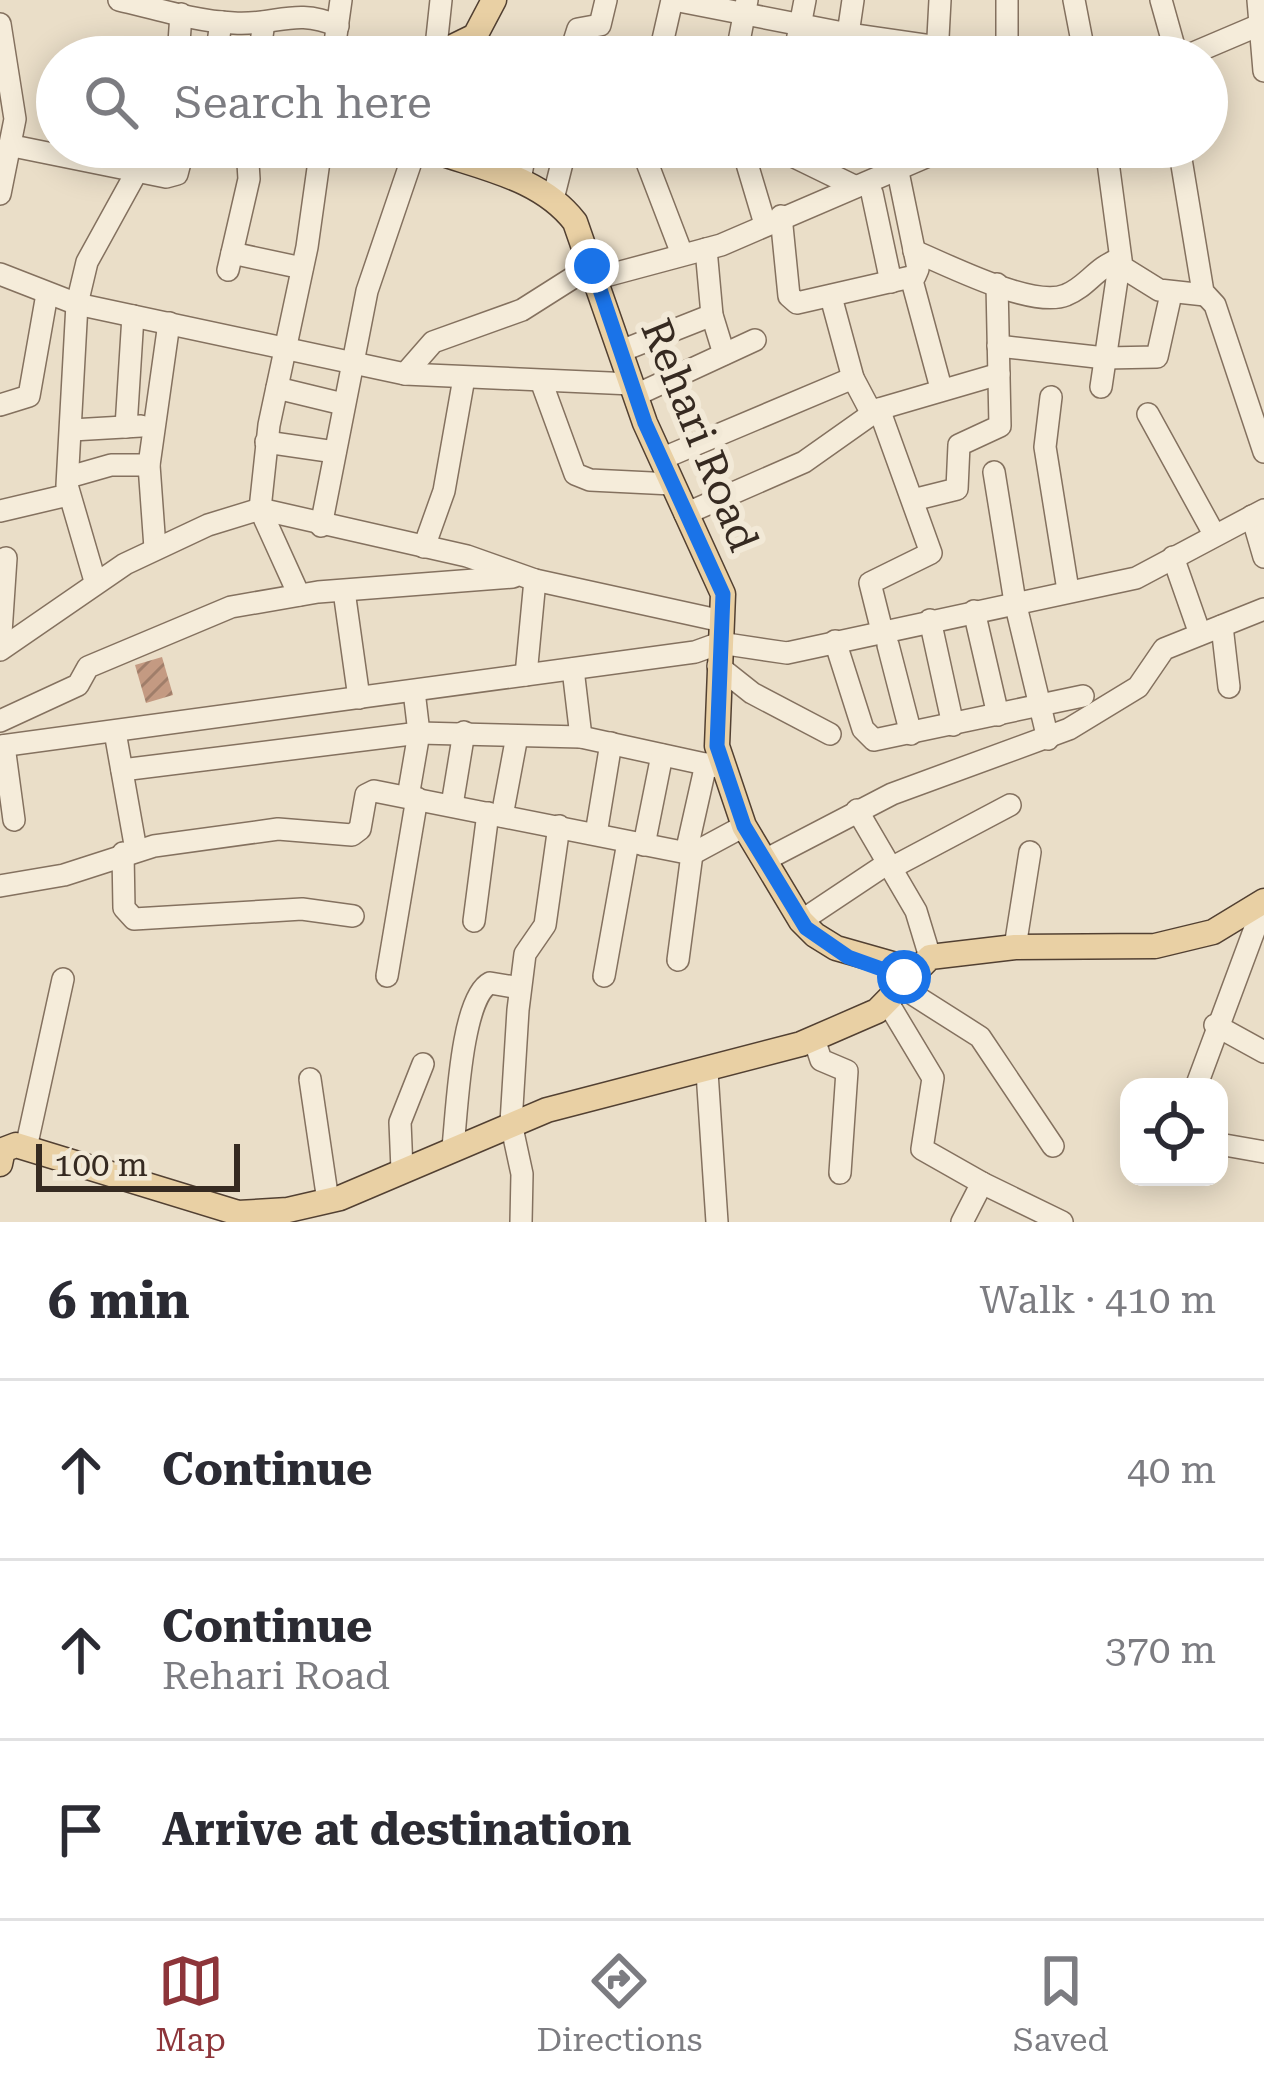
<!DOCTYPE html>
<html lang="en">
<head>
<meta charset="utf-8">
<style>
  body { margin:0; font-family:"Roboto Serif",serif; background:#f2f2f3; color:#2b2b33 }
  .controls { position:absolute; right:36px; bottom:36px; display:grid; overflow:hidden; border-radius:24px; box-shadow:0 6px 30px #0003 }
  .controls button { width:108px; height:108px; display:grid; place-items:center; padding:0; border:0; border-bottom:3px solid #e1e1e2; background:#fff; color:#2b2b33; font:60px sans-serif }
  .scale { position:absolute; left:36px; bottom:30px; width:204px; box-sizing:border-box; padding-left:12px; border:6px solid #362a21; border-top:0; font-size:33px; line-height:42px; white-space:nowrap; color:#362a21; -webkit-text-stroke:9px #f2e9d7; paint-order:stroke }
  .stop { position:absolute; width:36px; height:36px; margin:-27px; border:9px solid #1a73e8; border-radius:50%; background:#fff }
  .stop.end { background:#1a73e8; border-color:#fff; box-shadow:0 3px 12px #0008 }
  .list { margin:0; padding:0; list-style:none }
  h2 { display:flex; justify-content:space-between; align-items:center; height:156px; margin:0; padding:0 48px; font-size:51px }
  h2 small { font-size:39px; font-weight:400; color:#7c7c81 }
  .list li { display:grid; grid-template-columns:78px 1fr auto; gap:36px; align-items:center; box-sizing:border-box; height:180px; padding:0 48px; border-top:3px solid #e1e1e2 }
  .list b { display:block; font-size:45px; white-space:nowrap }
  .list p { margin:0; font-size:39px; white-space:nowrap; color:#7c7c81 }
  .list em { font-size:39px; font-style:normal; color:#7c7c81 }
  .icon { flex:none; width:66px; height:66px; fill:none; stroke:currentColor; stroke-width:2; stroke-linecap:round; stroke-linejoin:round }
  .map { position:relative; flex:none; width:1264px; height:1222px; overflow:hidden }
  .search { position:absolute; background:#fff; box-shadow:0 6px 30px #0003; left:36px; right:36px; top:36px; height:132px; display:flex; align-items:center; gap:30px; box-sizing:border-box; padding:0 42px; border-radius:66px; color:#7c7c81; font-size:45px }
  .sheet { height:696px; background:#fff }
  nav { display:flex; justify-content:space-around; align-items:center; box-sizing:border-box; height:168px; border-top:3px solid #e1e1e2; background:#fff; font-size:33px; color:#7c7c81 }
  nav a { display:grid; justify-items:center; gap:6px }
  nav .on { color:#8d353a }
  .map>svg:first-child { display:block }
</style>
</head>
<body>
<div class="map">
<svg width="1264" height="1222" viewBox="0 0 1264 1222">
  <defs>
    <pattern id="building-hatch" width="6" height="6" patternUnits="userSpaceOnUse" patternTransform="scale(3)"><rect width="6" height="6" fill="#c49a82"/><path d="M-1 1l2-2M0 6l6-6M5 7l2-2" fill="none" stroke="#a07e6a"/></pattern>
  </defs>
  <rect width="100%" height="100%" fill="#eadec8"/>
  <!-- building -->
  <polygon fill="url(#building-hatch)" points="162,657 173,695 146,703 135,665"/>
  <g fill="none" stroke-linecap="round" stroke-linejoin="round">
    <defs>
      <g id="minor">
        <path d="M119 0C157 9 195 21 234 23 276 26 295 7 338 26"/>
        <polyline points="674,0 848,34 853,0"/>
        <polyline points="1074,0 1085,57"/>
        <polyline points="1161,0 1177,57"/>
        <polyline points="1258,0 1264,71"/>
        <polyline points="0,24 15,119 0,194"/>
        <polyline points="435,56 441,0"/>
        <polyline points="937,56 940,0"/>
        <polyline points="178,57 181,14"/>
        <polyline points="216,57 221,22"/>
        <polyline points="259,57 264,22"/>
        <polyline points="333,57 341,0"/>
        <polyline points="569,57 578,29 600,25 606,0"/>
        <polyline points="659,57 672,0"/>
        <polyline points="736,57 747,0"/>
        <polyline points="794,57 805,0"/>
        <polyline points="843,57 848,34 938,47"/>
        <polyline points="1007,57 1007,0"/>
        <polyline points="1184,57 1264,23"/>
        <polyline points="13,146 166,177 177,174 184,147"/>
        <polyline points="641,147 682,254"/>
        <polyline points="742,147 765,224"/>
        <polyline points="774,147 852,185"/>
        <polyline points="1106,147 1122,267 1159,290 1205,295"/>
        <polyline points="1179,147 1203,292 1215,305 1264,452"/>
        <polyline points="520,180 526,147"/>
        <polyline points="872,193 891,282"/>
        <polyline points="553,199 566,147"/>
        <polyline points="781,216 789,296 797,303 915,276 918,269 897,167"/>
        <polyline points="706,249 712,315 724,354"/>
        <path d="M914 251C948 265 1033 309 1066 295 1087 287 1096 267 1120 259L1101 387"/>
        <polyline points="232,253 302,268"/>
        <polyline points="228,270 249,179 247,147"/>
        <polyline points="0,274 77,304 405,374 632,384"/>
        <polyline points="911,277 941,388"/>
        <polyline points="598,278 721,245 949,147"/>
        <polyline points="831,297 853,378 871,412"/>
        <polyline points="998,346 1105,358 1157,357 1171,294"/>
        <polyline points="621,351 712,315"/>
        <polyline points="405,374 433,342 522,310 593,265"/>
        <polyline points="541,381 575,474 590,480 672,484"/>
        <polyline points="277,388 343,404"/>
        <polyline points="636,395 755,340"/>
        <polyline points="1051,397 1045,447 1068,590"/>
        <polyline points="0,405 29,396 47,294"/>
        <polyline points="879,409 931,553 870,583 882,631"/>
        <polyline points="1148,414 1214,534"/>
        <polyline points="126,427 133,316"/>
        <polyline points="72,430 141,426"/>
        <polyline points="266,442 335,452"/>
        <polyline points="661,459 853,378"/>
        <polyline points="994,472 1015,602 1048,739"/>
        <polyline points="69,477 111,465 149,465"/>
        <polyline points="913,500 957,489 959,445 1000,426 997,284"/>
        <polyline points="0,511 68,495"/>
        <polyline points="685,514 804,462 879,409 999,374"/>
        <polyline points="1252,516 1264,557"/>
        <polyline points="321,526 367,291 416,147"/>
        <polyline points="424,547 444,491 464,378"/>
        <polyline points="155,548 149,465 169,323"/>
        <polyline points="1173,557 1200,634"/>
        <polyline points="95,581 67,485 77,304 87,262 136,173"/>
        <polyline points="344,591 359,698"/>
        <polyline points="299,595 260,509 269,425 307,247 321,147"/>
        <polyline points="974,611 998,715"/>
        <polyline points="930,620 953,725"/>
        <polyline points="1222,626 1229,687"/>
        <polyline points="835,641 863,729 874,740 1083,696"/>
        <polyline points="888,645 911,734"/>
        <polyline points="0,648 6,558"/>
        <polyline points="0,650 125,564 208,525 260,509 467,556 535,580 722,621"/>
        <polyline points="718,666 752,693 830,734"/>
        <polyline points="573,669 581,737"/>
        <polyline points="526,675 535,580"/>
        <polyline points="0,721 78,685 88,667 231,607 318,592 513,577"/>
        <polyline points="115,732 136,850"/>
        <polyline points="0,746 695,652 720,643 787,653 1136,578 1264,510"/>
        <polyline points="4,746 14,820"/>
        <polyline points="122,770 419,733 581,737 723,768"/>
        <polyline points="408,797 419,733 414,691"/>
        <polyline points="452,805 464,732"/>
        <polyline points="857,810 916,911 930,957"/>
        <polyline points="502,816 517,736"/>
        <polyline points="596,834 611,743"/>
        <polyline points="644,845 662,755"/>
        <polyline points="123,853 124,908 134,919 302,909 353,916"/>
        <polyline points="686,853 706,764"/>
        <polyline points="765,860 892,794 1069,729 1138,687 1164,649 1264,609"/>
        <polyline points="891,868 1010,805"/>
        <polyline points="0,886 64,875 154,846 278,829 352,835 360,829 366,795 374,791 692,854 744,826"/>
        <polyline points="474,921 488,813"/>
        <polyline points="801,921 888,863"/>
        <polyline points="1015,947 1030,852"/>
        <polyline points="678,960 692,854"/>
        <polyline points="387,976 417,798"/>
        <polyline points="604,976 628,842"/>
        <polyline points="903,988 980,1037 1053,1146"/>
        <polyline points="888,1003 933,1078 922,1149 982,1183 962,1222"/>
        <polyline points="1215,1025 1264,1052"/>
        <polyline points="814,1039 821,1060 847,1071 840,1173"/>
        <polyline points="707,1072 717,1222"/>
        <polyline points="310,1079 328,1201"/>
        <polyline points="1196,1087 1264,904"/>
        <polyline points="1219,1144 1264,1152"/>
        <path d="M453 1147C457 1112 461 998 490 983L520 988"/>
        <polyline points="26,1148 63,979"/>
        <polyline points="402,1170 400,1122 423,1064"/>
        <polyline points="982,1183 1062,1222"/>
        <polyline points="521,1222 522,1174 511,1123 518,1010 525,954 545,925 559,826"/>
      </g>
      <g id="major">
        <polyline points="432,57 475,36 494,0"/>
        <path d="M423 147C475 167 539 175 575 222L645 423 723 594 717 746 744 826 801 921 815 935 836 948 917 971"/>
        <polyline points="0,1164 3,1150 16,1145 238,1213 288,1210 340,1198 547,1110 801,1044 877,1011 930,957 1015,947 1155,946 1213,932 1264,901"/>
      </g>
    </defs>
    <!-- minor casing -->
    <use href="#minor" stroke="#84715f" stroke-width="24"/>
    <!-- major casing -->
    <use href="#major" stroke="#524032" stroke-width="27"/>
    <!-- minor -->
    <use href="#minor" stroke="#f5ecda" stroke-width="21"/>
    <!-- major -->
    <use href="#major" stroke="#e9d0a4" stroke-width="24"/>
  </g>
  <g fill="none" stroke-linecap="round" stroke-linejoin="round">
    <!-- route -->
    <polyline stroke="#1a73e8" stroke-width="15" points="592,266 645,423 723,594 717,746 744,826 806,928 848,957 904,977"/>
  </g>
  <g text-anchor="middle" dominant-baseline="central" stroke-width="12" stroke-linejoin="round" paint-order="stroke">
    <!-- street labels -->
    <g font-size="42" fill="#362a21" stroke="#f2e9d7">
      <text transform="translate(700 435) rotate(68)">Rehari Road</text>
    </g>
  </g>
</svg>
<div class="controls">
<button><svg class="icon" aria-label="locate" viewBox="0 0 24 24"><circle cx="12" cy="12" r="6"/><path d="M12 2v4M12 18v4M2 12h4M18 12h4"/></svg></button>
</div>
<div class="scale">100 m</div>
<div class="stop" style="left:904px;top:977px"></div>
<div class="stop end" style="left:592px;top:266px"></div>
<div class="search"><svg class="icon" aria-label="search" viewBox="0 0 24 24"><circle cx="10" cy="10" r="6"/><path d="M15 15l6 6"/></svg>Search here</div>
</div>
<section class="sheet">
<h2>6 min<small>Walk · 410 m</small></h2>
<ul class="list">
<li><svg class="icon" aria-label="ahead" viewBox="0 0 24 24"><path d="M12 20V5M6 11l6-6 6 6"/></svg><div><b>Continue</b></div><em>40 m</em></li>
<li><svg class="icon" aria-label="ahead" viewBox="0 0 24 24"><path d="M12 20V5M6 11l6-6 6 6"/></svg><div><b>Continue</b><p>Rehari Road</p></div><em>370 m</em></li>
<li><svg class="icon" aria-label="arrive" viewBox="0 0 24 24"><path d="M6 21V4h12l-3 4 3 4H6"/></svg><div><b>Arrive at destination</b></div></li>
</ul>
</section>
<nav>
<a class="on"><svg class="icon" aria-label="map" viewBox="0 0 24 24"><path d="M3 6l6-2 6 2 6-2v14l-6 2-6-2-6 2zM9 4v14M15 6v14"/></svg>Map</a>
<a><svg class="icon" aria-label="directions" viewBox="0 0 24 24"><path d="M12 3l9 9-9 9-9-9zM9 14v-3h6M13 9l2 2-2 2"/></svg>Directions</a>
<a><svg class="icon" aria-label="saved" viewBox="0 0 24 24"><path d="M7 4h10v16l-5-4-5 4z"/></svg>Saved</a>
</nav>
</body>
</html>
